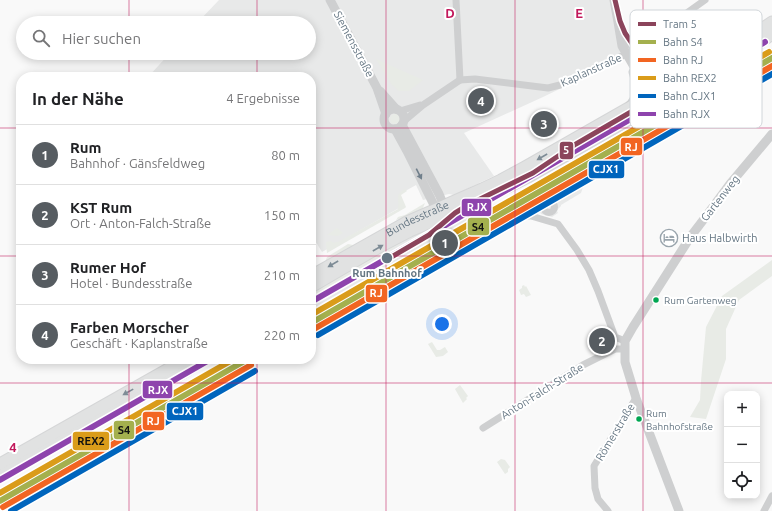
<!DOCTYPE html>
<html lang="de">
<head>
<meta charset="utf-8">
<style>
  body { margin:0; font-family:Ubuntu,sans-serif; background:#f2f2f2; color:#202124 }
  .controls { position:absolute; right:12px; bottom:12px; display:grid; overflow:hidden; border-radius:8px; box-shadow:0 2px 10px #0003 }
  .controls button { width:36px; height:36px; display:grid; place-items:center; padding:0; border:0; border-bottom:1px solid #e0e0e0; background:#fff; color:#202124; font:20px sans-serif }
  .you { position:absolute; left:442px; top:324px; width:14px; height:14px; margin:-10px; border:3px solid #fff; border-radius:50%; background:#1a73e8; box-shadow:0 0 0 6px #1a73e833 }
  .badge { display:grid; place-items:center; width:26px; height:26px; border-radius:50%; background:#565c61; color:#fff; font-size:13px; font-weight:700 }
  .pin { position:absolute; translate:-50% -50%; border:2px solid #fff; box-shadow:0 1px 4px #0006 }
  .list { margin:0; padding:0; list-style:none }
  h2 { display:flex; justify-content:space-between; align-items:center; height:52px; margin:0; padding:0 16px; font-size:17px }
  h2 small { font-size:13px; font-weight:400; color:#757577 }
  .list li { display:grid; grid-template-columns:26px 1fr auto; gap:12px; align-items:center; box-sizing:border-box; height:60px; padding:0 16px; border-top:1px solid #e0e0e0 }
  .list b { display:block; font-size:15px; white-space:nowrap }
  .list p { margin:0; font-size:13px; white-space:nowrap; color:#757577 }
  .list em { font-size:13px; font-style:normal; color:#757577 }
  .icon { flex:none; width:22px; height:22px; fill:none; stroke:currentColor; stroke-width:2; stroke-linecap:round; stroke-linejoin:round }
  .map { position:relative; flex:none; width:772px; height:511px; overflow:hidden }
  .search { position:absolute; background:#fff; box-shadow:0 2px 10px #0003; left:16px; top:16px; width:300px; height:44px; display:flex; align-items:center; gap:10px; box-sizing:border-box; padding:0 14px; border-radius:22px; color:#757577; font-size:15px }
  .panel { position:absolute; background:#fff; box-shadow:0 2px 10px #0003; left:16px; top:72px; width:300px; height:292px; border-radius:16px }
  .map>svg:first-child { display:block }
</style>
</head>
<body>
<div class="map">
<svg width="772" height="511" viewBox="0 0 772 511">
  <rect width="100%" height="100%" fill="#f9f9f9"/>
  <!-- built -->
  <g fill="#e8e9e9">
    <polygon points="219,0 618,0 628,56 543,97 464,133 494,176 454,195 449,194 423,200 416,185 400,194 399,208 322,252 311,234 311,77 148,77 170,53 309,53 309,23 197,23"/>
    <polygon points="772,48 772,63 618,151 593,167 595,170 581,178 584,184 581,193 561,205 561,206 558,209 557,211 558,213 552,217 541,214 535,205 526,210 525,208 439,258 438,256 401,277 396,278 311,327 311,292 419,229 457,221 529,189 539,183 539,182 547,176 562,168"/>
  </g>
  <!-- green -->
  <g fill="#e8ebe6">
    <polygon points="376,59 423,80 409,91 399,91 392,85"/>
    <circle cx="395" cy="119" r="5"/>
    <path d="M405 189 407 191 401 195 406 207 405 208 327 253 326 244V242L331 241 332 242 335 243V242H338L398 209C400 199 394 195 405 189Z"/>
    <polygon points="425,203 422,210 412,215 396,220 398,217 405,215"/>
    <polygon points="337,228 343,233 338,236 327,235"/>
    <path d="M425 230 426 232 421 235 419 233 350 273 349 275 311 297V295C347 271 386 249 425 230Z"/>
    <polygon points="348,244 353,245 352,247 325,262 327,257"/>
    <polygon points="772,260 772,276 739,300 726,329 726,359 706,419 690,417 700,400 701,381 706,327 722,296"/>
    <polygon points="524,285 525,287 526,286 531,295 526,297 524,294 521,295 519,290 522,288 522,286"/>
    <polygon points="432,342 437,350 440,350 445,347 448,352 443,356 436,357 428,344"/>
    <polygon points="460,385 468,396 466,398 467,399 463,403 455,389"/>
    <polygon points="501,459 505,460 510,467 508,469 508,472 505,474 497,462"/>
  </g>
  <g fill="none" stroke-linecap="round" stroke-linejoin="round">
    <defs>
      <g id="primary">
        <path id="s1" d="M311 276 407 222 482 189 501 180 525 167 734 48 772 22"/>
        <polyline points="311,287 381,246 410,231 494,194 528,177 721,67 754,47 772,34"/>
        <polyline points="0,464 186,359"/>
        <polyline points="0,476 188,370 205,359"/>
      </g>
    </defs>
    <!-- primary casing -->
    <use href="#primary" stroke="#d5d6d7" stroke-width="13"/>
    <!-- minor -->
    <g stroke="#cecfd0" stroke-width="7">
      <polyline points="456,0 460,80"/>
      <polyline points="400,111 420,105"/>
      <polyline points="404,121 423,105 460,80 475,79 548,88 560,85 635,50 705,0"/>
      <circle cx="549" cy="207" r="5.5"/>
      <polyline points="396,285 518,218 524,216 531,216 558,224 577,250 589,270 598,291 615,337 625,341"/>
      <polyline points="483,428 583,365 615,349 624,349"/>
      <polyline points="608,511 598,499 595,488 594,466 636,398"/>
      <polyline points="764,511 772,496"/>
    </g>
    <!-- tertiary -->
    <g stroke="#cecfd0" stroke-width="9">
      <polyline points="330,0 377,88 386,114"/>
      <polyline points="614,0 618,22 622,46 651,96 661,101 661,90 630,42 618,22"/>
      <polyline points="380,91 396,109"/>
      <path d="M627 108C639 97 638 87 633 72"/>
      <circle cx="394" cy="119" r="10"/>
      <polyline points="402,125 439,194 444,206 442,210"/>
      <polyline points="395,129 407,151 436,209 438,211 441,213"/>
      <polyline points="679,511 636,398 625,362 625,341 633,327 691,236 704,219 730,184 772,134"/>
    </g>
    <!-- primary -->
    <use href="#primary" stroke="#e1e2e2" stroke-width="11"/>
    <!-- tram -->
    <polyline stroke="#c3c5c6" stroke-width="1" points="357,277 388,259"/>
    <defs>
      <g id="rail-1">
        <polyline points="311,323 772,58"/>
        <polyline points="0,501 248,359"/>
      </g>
      <g id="rail-2">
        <polyline points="314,329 772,66"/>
        <polyline points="3,507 251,365"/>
      </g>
      <g id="rail-3">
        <polyline points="311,315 769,52"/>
        <polyline points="0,493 234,359"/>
      </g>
      <g id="rail-4">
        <polyline points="318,335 772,74"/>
        <polyline points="11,511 255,371"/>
      </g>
      <g id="rail-5">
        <polyline points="311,302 765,42"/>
        <polyline points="0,480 211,359"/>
      </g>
    </defs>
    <!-- rail-1 casing -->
    <use href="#rail-1" stroke="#fff" stroke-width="9"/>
    <!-- rail-2 casing -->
    <use href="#rail-2" stroke="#fff" stroke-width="9"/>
    <!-- rail-3 casing -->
    <use href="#rail-3" stroke="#fff" stroke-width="9"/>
    <!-- rail-4 casing -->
    <use href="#rail-4" stroke="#fff" stroke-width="9"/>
    <!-- rail-5 casing -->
    <use href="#rail-5" stroke="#fff" stroke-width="9"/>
    <!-- rail-1 -->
    <use href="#rail-1" stroke="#a4b04e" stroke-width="6"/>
    <!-- rail-2 -->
    <use href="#rail-2" stroke="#f26522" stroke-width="6"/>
    <!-- rail-3 -->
    <use href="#rail-3" stroke="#da9c1a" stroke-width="6"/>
    <!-- rail-4 -->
    <use href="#rail-4" stroke="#0065bd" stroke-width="6"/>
    <!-- rail-5 -->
    <use href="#rail-5" stroke="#8e44ad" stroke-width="6"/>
    <defs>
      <polyline id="tram-1" points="388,259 429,235 455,213 468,205 533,173 576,144 648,102 655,91 656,83 655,80 650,70 625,33 620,21 615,0"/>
    </defs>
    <!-- tram-1 casing -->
    <use href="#tram-1" stroke="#fff" stroke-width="8"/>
    <!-- tram-1 -->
    <use href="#tram-1" stroke="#8b445b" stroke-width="5"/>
  </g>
  <!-- one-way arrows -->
  <defs><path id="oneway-solid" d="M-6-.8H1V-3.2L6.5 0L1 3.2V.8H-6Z"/></defs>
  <g fill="#7e8c96">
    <use href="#oneway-solid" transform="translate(542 157) rotate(150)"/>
    <use href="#oneway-solid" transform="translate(378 248) rotate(-30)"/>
    <use href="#oneway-solid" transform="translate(333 264) rotate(150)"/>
    <use href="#oneway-solid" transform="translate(128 392) rotate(151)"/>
  </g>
  <use fill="#707f8b" href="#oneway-solid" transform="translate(419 174) rotate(63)"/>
  <!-- grid -->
  <path fill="none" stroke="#c2185b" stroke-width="1" stroke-opacity="0.55" d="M129 0V23M257 0V23M386 0V511M515 0V511M643 0V511M129 53V77M257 53V77M0 128H21M311 128H772M0 256H21M311 256H772M129 359V511M257 359V511M0 383H772"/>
  <!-- icons -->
  <defs>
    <symbol id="hotel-ring" viewBox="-11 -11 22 22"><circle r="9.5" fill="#fff" stroke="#99a4ac" stroke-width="1.5"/><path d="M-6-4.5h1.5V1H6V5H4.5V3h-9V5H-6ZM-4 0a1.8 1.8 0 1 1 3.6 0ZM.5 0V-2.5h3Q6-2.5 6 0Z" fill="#99a4ac"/></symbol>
  </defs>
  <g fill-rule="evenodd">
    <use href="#hotel-ring" x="659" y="228" width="20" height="20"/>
  </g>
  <!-- markers -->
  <circle fill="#657683" stroke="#fff" stroke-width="1.5" cx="387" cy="258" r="6"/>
  <g fill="#00a651" stroke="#fff" stroke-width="1.5">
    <circle cx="656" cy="300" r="3.5"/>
    <circle cx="639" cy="419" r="3.5"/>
  </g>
  <g text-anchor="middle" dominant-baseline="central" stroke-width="4" stroke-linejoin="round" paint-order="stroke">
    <!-- bus labels -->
    <g font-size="10" fill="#657683" stroke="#fff" text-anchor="start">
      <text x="664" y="300">Rum Gartenweg</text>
      <text x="646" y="413">Rum<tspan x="646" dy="13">Bahnhofstraße</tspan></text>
    </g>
    <!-- street labels -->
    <g font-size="11" fill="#657683" stroke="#fff">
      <text transform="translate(354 44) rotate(62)">Siemensstraße</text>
      <text transform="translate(591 70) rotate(-24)">Kaplanstraße</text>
      <text transform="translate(720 198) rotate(-52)">Gartenweg</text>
      <text stroke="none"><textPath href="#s1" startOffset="121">Bundesstraße</textPath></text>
      <text transform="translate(542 391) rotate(-32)">Anton-Falch-Straße</text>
      <text transform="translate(615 432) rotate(-59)">Römerstraße</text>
    </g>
    <!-- poi labels -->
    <g font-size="11" fill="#657683" stroke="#fff" text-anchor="start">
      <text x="682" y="238">Haus Halbwirth</text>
    </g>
    <!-- stop labels -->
    <g font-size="11" font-weight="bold" fill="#657683" stroke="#fff">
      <text x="387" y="273">Rum Bahnhof</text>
    </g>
  </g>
  <!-- legend -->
  <rect x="630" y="10" width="132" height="118" rx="6" fill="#fff" stroke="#d1d6da" stroke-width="1"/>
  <rect x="638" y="22" width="18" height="4" fill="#8b445b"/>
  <rect x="638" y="40" width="18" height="4" fill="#a4b04e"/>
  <rect x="638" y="58" width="18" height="4" fill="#f26522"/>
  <rect x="638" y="76" width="18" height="4" fill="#da9c1a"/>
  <rect x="638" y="94" width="18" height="4" fill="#0065bd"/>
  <rect x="638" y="112" width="18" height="4" fill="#8e44ad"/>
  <g font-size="11" fill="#657683">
    <text x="663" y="28">Tram 5</text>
    <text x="663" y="46">Bahn S4</text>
    <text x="663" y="64">Bahn RJ</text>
    <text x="663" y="82">Bahn REX2</text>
    <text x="663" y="100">Bahn CJX1</text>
    <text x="663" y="118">Bahn RJX</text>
  </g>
  <g font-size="13" text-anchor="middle" font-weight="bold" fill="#c2185b" stroke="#fff" stroke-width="4" stroke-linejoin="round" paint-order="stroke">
    <text x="450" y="18">D</text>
    <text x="579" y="18">E</text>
    <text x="13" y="452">4</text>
  </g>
  <g stroke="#fff" stroke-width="1.5">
    <rect x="620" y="137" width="23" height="19" rx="4" fill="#f26522"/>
    <rect x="559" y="141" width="15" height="19" rx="4" fill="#8b445b"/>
    <rect x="588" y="160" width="37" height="19" rx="4" fill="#0065bd"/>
    <rect x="461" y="198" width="31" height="19" rx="4" fill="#8e44ad"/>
    <rect x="467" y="217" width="23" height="19" rx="4" fill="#a4b04e"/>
    <rect x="365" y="284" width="23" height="19" rx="4" fill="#f26522"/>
    <rect x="142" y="380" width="31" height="19" rx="4" fill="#8e44ad"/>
    <rect x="166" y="402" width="38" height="19" rx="4" fill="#0065bd"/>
    <rect x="142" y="411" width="23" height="20" rx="4" fill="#f26522"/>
    <rect x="113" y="420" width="22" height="20" rx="4" fill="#a4b04e"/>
    <rect x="72" y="431" width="38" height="20" rx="4" fill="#da9c1a"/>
  </g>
  <g font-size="11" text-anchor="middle" font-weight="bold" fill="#fff">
    <text x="631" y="151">RJ</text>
    <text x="566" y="154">5</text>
    <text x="606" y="173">CJX1</text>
    <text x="477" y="211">RJX</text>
    <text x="376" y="297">RJ</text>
    <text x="158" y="394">RJX</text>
    <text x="185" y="415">CJX1</text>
    <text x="153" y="425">RJ</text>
  </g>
  <g font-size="11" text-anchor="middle" font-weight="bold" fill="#111">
    <text x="478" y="231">S4</text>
    <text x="124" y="434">S4</text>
    <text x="91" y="445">REX2</text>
  </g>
</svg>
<div class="controls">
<button>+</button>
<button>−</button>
<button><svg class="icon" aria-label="locate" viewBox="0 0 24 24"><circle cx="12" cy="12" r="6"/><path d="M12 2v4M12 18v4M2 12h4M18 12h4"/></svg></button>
</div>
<div class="you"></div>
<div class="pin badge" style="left:445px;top:243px">1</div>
<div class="pin badge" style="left:602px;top:341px">2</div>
<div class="pin badge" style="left:544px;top:124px">3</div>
<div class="pin badge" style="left:481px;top:101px">4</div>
<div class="search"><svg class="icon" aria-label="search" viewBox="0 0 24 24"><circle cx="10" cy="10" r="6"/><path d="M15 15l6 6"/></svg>Hier suchen</div>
<section class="panel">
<h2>In der Nähe<small>4 Ergebnisse</small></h2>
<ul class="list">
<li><span class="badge">1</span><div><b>Rum</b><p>Bahnhof · Gänsfeldweg</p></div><em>80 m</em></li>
<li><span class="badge">2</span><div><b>KST Rum</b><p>Ort · Anton-Falch-Straße</p></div><em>150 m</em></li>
<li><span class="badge">3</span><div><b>Rumer Hof</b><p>Hotel · Bundesstraße</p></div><em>210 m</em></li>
<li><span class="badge">4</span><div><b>Farben Morscher</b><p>Geschäft · Kaplanstraße</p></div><em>220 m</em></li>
</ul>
</section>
</div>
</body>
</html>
